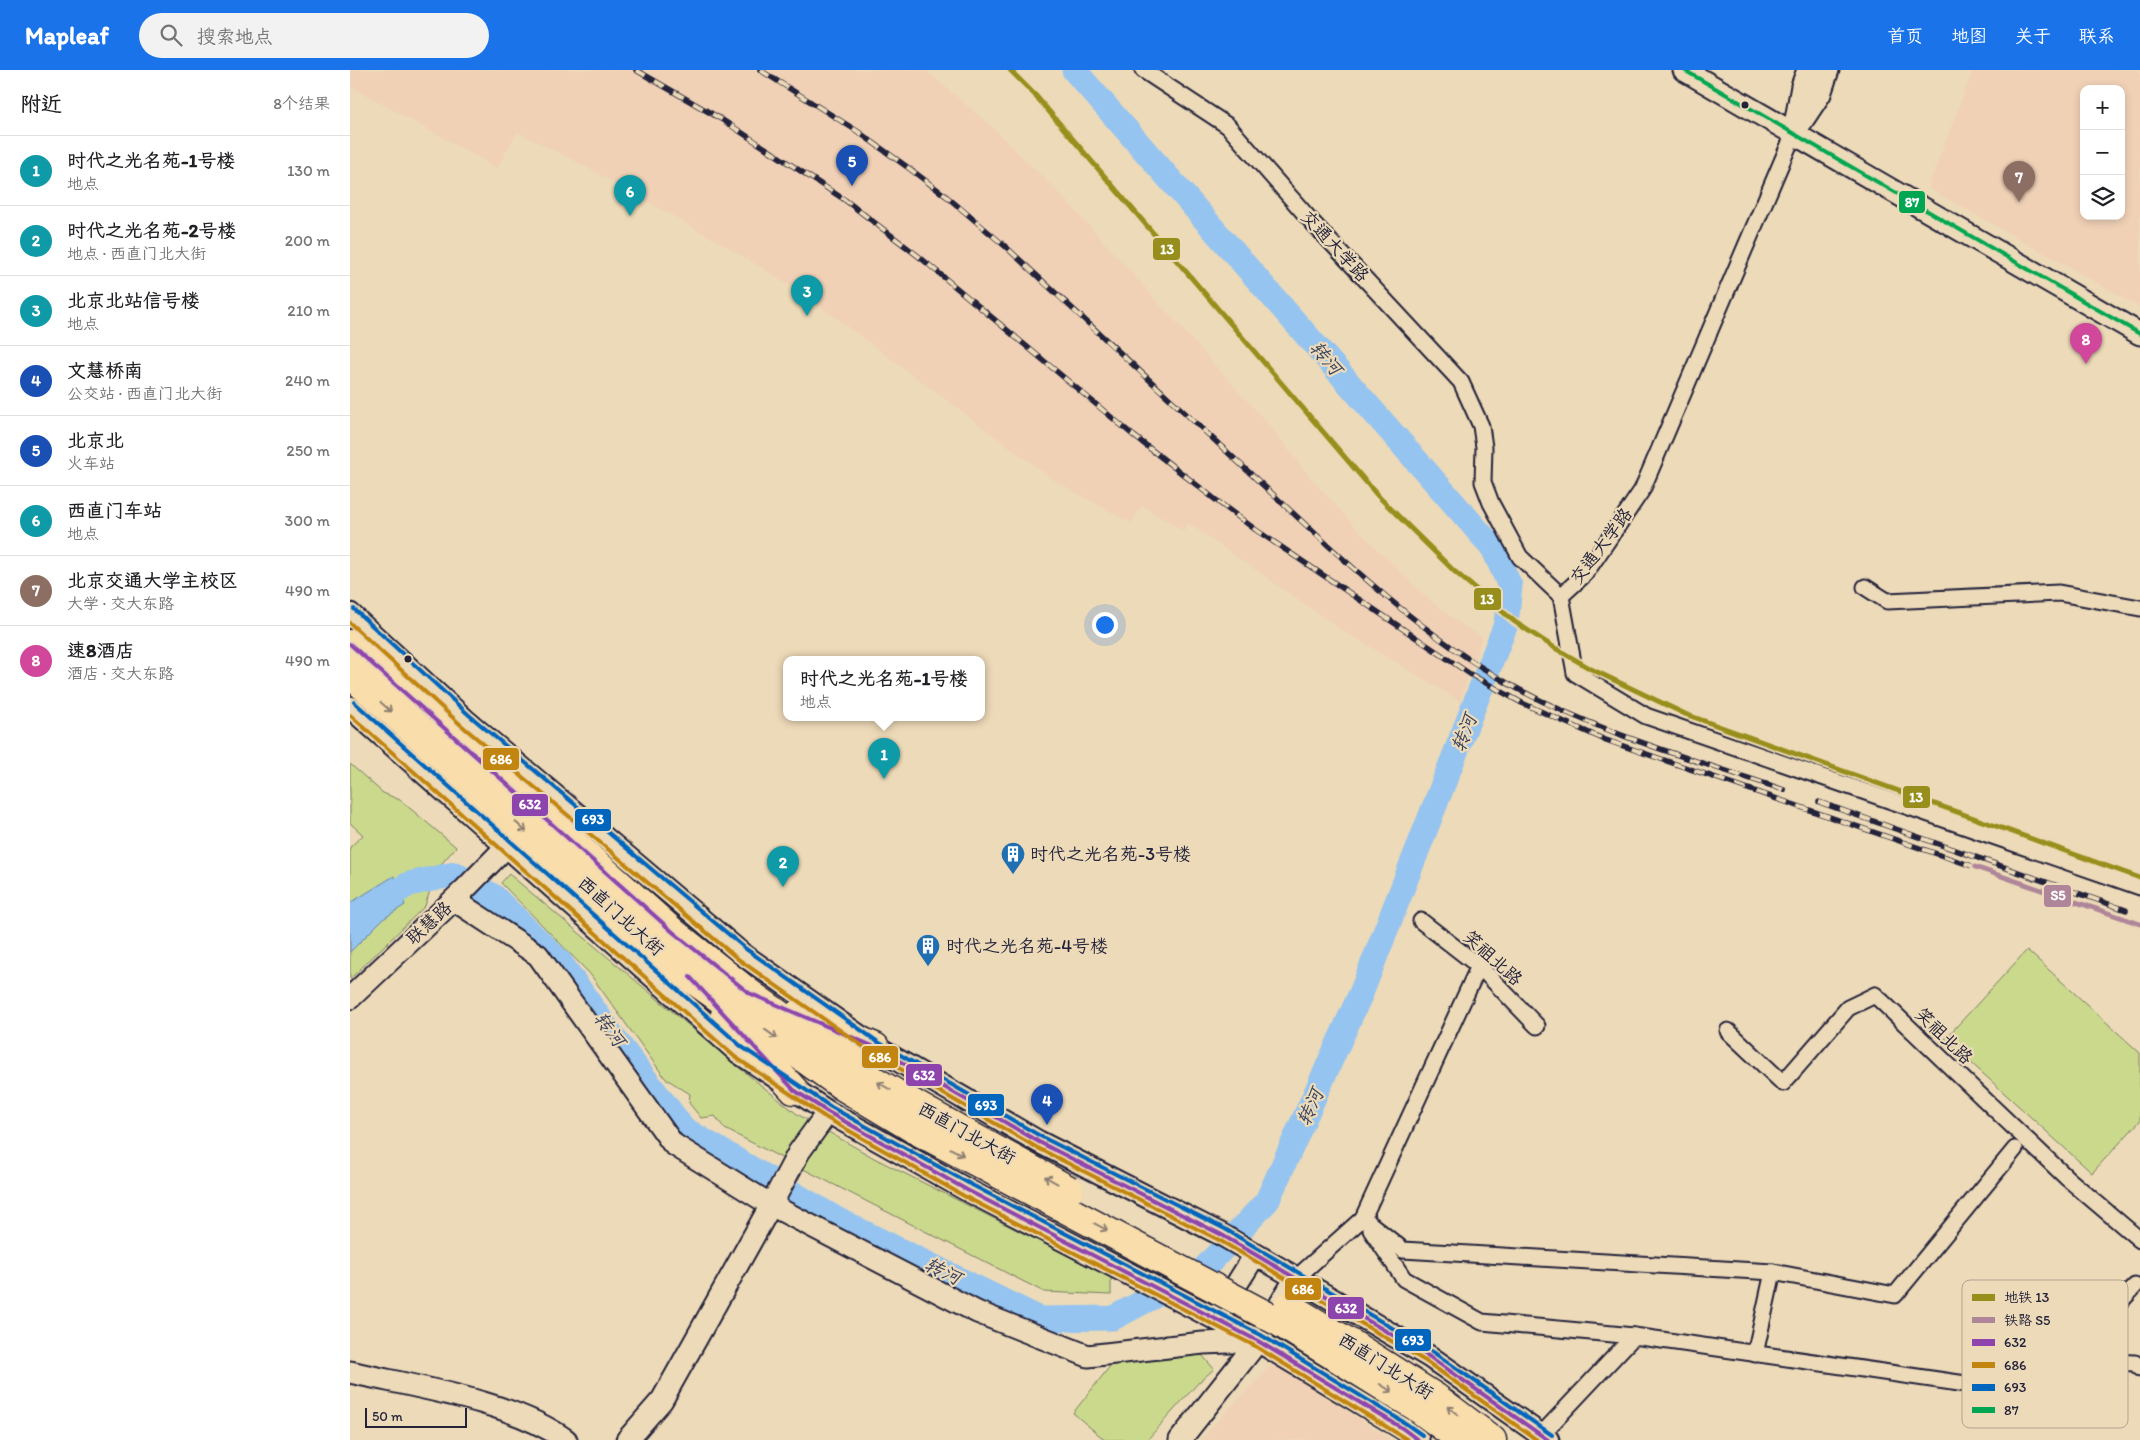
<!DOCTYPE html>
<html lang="zh">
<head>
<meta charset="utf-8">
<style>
  body { margin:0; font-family:Itim,"LXGW WenKai TC",sans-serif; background:#f2f2f2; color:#202124 }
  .controls { position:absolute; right:15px; top:15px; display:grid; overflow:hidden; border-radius:10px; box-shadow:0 2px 8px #0003 }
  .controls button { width:45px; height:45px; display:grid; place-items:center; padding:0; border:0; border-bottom:1px solid #e0e0e0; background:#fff; color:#202124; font:25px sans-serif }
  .scale { position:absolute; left:15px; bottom:12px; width:102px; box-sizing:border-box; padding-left:5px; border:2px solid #22223b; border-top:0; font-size:14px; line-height:18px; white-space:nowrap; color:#22223b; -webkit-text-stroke:4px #eddab8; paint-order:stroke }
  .you { position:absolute; left:754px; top:554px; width:18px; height:18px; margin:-12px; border:4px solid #fff; border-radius:50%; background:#1a73e8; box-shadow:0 0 0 8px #1a73e833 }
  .badge { display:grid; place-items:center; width:32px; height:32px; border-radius:50%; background:#1a73e8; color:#fff; font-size:16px; font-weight:700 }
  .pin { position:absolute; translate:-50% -41px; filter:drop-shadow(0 1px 2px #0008) }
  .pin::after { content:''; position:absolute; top:26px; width:18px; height:15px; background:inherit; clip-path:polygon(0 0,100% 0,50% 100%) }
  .popup { position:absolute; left:433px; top:586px; width:202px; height:65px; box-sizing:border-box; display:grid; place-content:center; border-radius:10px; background:#fff; filter:drop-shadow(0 1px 4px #0005); font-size:16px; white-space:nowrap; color:#757577 }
  .popup b { font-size:19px; color:#202124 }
  .popup::after { content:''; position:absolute; left:50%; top:100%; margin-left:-10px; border:10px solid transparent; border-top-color:#fff }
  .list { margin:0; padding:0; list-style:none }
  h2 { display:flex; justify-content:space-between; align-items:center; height:65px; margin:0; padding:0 20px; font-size:21px }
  h2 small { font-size:16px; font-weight:400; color:#757577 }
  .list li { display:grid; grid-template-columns:32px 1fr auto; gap:15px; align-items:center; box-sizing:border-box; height:70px; padding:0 20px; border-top:1px solid #e0e0e0 }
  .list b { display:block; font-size:19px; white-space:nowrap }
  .list p { margin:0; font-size:16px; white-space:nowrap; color:#757577 }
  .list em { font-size:16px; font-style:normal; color:#757577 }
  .icon { flex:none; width:28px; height:28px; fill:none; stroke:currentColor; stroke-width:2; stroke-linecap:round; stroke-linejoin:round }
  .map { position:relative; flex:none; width:1790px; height:1370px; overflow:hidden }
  header { display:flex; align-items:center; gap:30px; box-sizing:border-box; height:70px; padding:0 25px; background:#1a73e8; color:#fff }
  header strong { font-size:24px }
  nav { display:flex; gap:28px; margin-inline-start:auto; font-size:18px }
  .search { width:350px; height:45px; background:#f2f2f2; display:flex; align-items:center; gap:12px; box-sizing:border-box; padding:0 18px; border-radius:28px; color:#757577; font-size:19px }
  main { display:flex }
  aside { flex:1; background:#fff }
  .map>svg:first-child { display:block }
</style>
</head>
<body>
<header>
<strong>Mapleaf</strong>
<div class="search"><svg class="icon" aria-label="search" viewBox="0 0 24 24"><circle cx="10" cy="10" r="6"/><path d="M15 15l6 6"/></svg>搜索地点</div>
<nav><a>首页</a><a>地图</a><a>关于</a><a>联系</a></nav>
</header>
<main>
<aside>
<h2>附近<small>8个结果</small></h2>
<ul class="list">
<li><span class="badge" style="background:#0f9aa8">1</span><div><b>时代之光名苑-1号楼</b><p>地点</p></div><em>130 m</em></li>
<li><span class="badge" style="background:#0f9aa8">2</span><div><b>时代之光名苑-2号楼</b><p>地点 · 西直门北大街</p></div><em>200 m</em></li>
<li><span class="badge" style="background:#0f9aa8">3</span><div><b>北京北站信号楼</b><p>地点</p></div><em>210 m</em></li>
<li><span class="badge" style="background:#1a4fb4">4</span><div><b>文慧桥南</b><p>公交站 · 西直门北大街</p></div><em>240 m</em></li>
<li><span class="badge" style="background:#1a4fb4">5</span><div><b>北京北</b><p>火车站</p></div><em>250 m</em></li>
<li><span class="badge" style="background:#0f9aa8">6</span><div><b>西直门车站</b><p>地点</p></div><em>300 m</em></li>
<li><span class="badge" style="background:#8d6e63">7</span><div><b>北京交通大学主校区</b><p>大学 · 交大东路</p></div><em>490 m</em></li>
<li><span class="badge" style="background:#d1479c">8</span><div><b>速8酒店</b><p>酒店 · 交大东路</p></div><em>490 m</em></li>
</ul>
</aside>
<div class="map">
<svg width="1790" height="1370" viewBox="0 0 1790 1370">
  <rect width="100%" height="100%" fill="#eddab8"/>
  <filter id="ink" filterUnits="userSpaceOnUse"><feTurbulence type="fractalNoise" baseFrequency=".02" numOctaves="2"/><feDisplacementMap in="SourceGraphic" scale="10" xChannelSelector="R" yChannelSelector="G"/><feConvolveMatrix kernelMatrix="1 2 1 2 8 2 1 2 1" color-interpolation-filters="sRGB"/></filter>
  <g filter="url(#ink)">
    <!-- built -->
    <g fill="#f0d1b6" fill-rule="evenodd">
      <polygon points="0,0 575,0 642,57 713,127 920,356 959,406 1008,460 1073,524 1105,550 1132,567 1110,631 989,558 838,453 834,461 792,436 781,453 704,410 474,239 419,202 362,168 220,88 167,62 147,98 0,16"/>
      <path d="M1623 0H1790V237L1578 118ZM1734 19H1771V146H1734Z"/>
      <polygon points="923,1293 1042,1370 1043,1370 850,1370"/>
    </g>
    <!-- green -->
    <g fill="#cbd98c" stroke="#767e64">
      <polygon points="0,694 33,723 50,730 106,777 87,799 75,836 0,909 0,777 13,765 0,753"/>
      <polygon points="159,804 387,996 447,1044 524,1088 750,1202 761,1206 761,1225 694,1222 375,1059 365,1046 351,1048 339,1033 340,1024 315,1008 240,904 151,813"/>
      <polygon points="1677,880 1790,983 1790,1051 1742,1103 1595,969"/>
      <polygon points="852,1285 864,1299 849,1312 797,1370 755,1370 723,1343 761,1295"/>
    </g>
    <!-- water -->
    <polygon fill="#95c4f0" stroke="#6783a8" points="44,806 55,835 33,849 0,882 0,833"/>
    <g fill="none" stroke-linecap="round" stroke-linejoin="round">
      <!-- river -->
      <polyline stroke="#95c4f0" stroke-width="25" points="0,850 59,814 105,804 143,826 210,892 264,968 334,1059 488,1150 690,1249 763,1248 852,1201 917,1131 1012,921 1156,554 1160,516 1143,478 724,0"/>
      <defs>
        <g id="street">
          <polyline points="793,0 878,56 963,153 1111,312 1131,356 1134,377 1133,412 1141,433 1170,487 1211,526 1235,504 1292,420 1444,63"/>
          <polyline points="1515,517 1537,531 1709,523 1790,538"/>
          <polyline points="1211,526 1225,603 1296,646 1790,817"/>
          <polyline points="1071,851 1129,896 1187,956"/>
          <polyline points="1378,961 1433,1013 1498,938 1525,925 1717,1108 1790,1170"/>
          <polyline points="1013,1148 1053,1180 1423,1202"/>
          <polyline points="1021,1160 1054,1209 1132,1252 1284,1266"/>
          <polyline points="946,1208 1013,1148 1129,896"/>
          <polyline points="1405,1284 1423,1202 1545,1225 1665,1079"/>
          <polyline points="1704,1311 1736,1291 1785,1293 1790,1298"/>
          <polyline points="1191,1365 1284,1266 1685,1324 1785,1216"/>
        </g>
        <g id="secondary">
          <polyline points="1334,0 1790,264"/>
          <polyline points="1445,55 1452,16 1458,0"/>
          <polyline points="1444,63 1470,24 1478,0"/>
          <polyline points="0,544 115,650 392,884 525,977 689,1072 872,1165 946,1208 1080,1287 1198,1370"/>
          <polyline points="0,637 388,982 478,1042 617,1120 908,1271 1052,1358 1068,1370"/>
          <polyline points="104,830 188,885 323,1074 421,1135 449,1082 478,1042"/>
          <polyline points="0,928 112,822 156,777"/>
          <polyline points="871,1239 905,1185"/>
          <path d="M0 1302C65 1317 162 1331 216 1370"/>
          <polyline points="277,1370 312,1330 421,1135 627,1242 738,1286 853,1273 905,1271"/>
          <polyline points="830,1370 908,1271 946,1208"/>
        </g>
        <g id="highway">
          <polyline points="0,574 324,863 399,923 508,1001 576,1041"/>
          <polyline points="0,604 338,906 494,1017 564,1059"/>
          <polyline points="448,944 525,977"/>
          <polyline points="375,945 444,1020"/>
          <polyline points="1005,1276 1085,1327 1142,1370"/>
          <polyline points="994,1292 1065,1336 1111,1370"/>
        </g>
      </defs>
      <!-- street casing -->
      <use href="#street" stroke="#22223b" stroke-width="19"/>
      <!-- secondary casing -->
      <use href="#secondary" stroke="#22223b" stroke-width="25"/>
      <!-- highway casing -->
      <use href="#highway" stroke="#22223b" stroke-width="31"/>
      <!-- street -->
      <use href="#street" stroke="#eddab8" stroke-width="15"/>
      <!-- secondary -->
      <use href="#secondary" stroke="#eddab8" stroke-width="21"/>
      <!-- highway -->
      <use href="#highway" stroke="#f9ddab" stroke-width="28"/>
      <defs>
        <g id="rail">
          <polyline points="286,0 371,49 495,130 572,189 784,366 871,434 906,460 1120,604 1172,633 1253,669 1625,797"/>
          <path d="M410 0 507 61 560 99 596 126 656 177C737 253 819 328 901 404 982 479 1063 559 1159 614 1245 662 1342 689 1434 720"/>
          <polyline points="1469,732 1776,840"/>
        </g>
      </defs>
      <!-- rail casing -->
      <use href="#rail" stroke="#22223b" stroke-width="5.5"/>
      <!-- rail -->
      <use href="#rail" stroke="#eddab8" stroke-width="4" stroke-dasharray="11" stroke-linecap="butt"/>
      <defs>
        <g id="highway-bridge">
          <polyline points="576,1041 719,1120"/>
          <polyline points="564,1059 929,1252 994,1292"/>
          <polyline points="938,1236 1005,1276"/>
        </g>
      </defs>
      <!-- highway-bridge casing -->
      <use href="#highway-bridge" stroke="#22223b" stroke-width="31" stroke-linecap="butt"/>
      <!-- highway-bridge -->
      <use href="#highway-bridge" stroke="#f9ddab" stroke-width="28"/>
      <defs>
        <g id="bus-1">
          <polyline points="0,574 324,863 399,923 525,977 689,1072 872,1165 1080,1287 1198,1370"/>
          <polyline points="340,907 444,1020 478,1042 617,1120 908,1271 1052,1358 1068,1370"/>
        </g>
        <g id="bus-2">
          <polyline points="0,553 111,655 388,889 521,982 686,1077 869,1170 943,1213 1077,1292 1187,1370"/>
          <polyline points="0,645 385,987 475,1047 614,1126 905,1276 1058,1370"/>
        </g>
        <g id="bus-3">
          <polyline points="4,539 119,645 396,879 528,972 692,1067 875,1159 949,1203 1083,1282 1202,1365"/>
          <polyline points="4,632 392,977 481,1037 620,1114 911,1265 1055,1353 1072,1365"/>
        </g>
        <polyline id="bus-4" points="1334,0 1790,264"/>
      </defs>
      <!-- bus-1 casing -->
      <use href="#bus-1" stroke="#eddab8" stroke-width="8"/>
      <!-- bus-2 casing -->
      <use href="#bus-2" stroke="#eddab8" stroke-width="8"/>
      <!-- bus-3 casing -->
      <use href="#bus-3" stroke="#eddab8" stroke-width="8"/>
      <!-- bus-4 casing -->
      <use href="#bus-4" stroke="#eddab8" stroke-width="8"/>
      <!-- bus-1 -->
      <use href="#bus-1" stroke="#8e44ad" stroke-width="4"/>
      <!-- bus-2 -->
      <use href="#bus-2" stroke="#c2850f" stroke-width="4"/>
      <!-- bus-3 -->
      <use href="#bus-3" stroke="#0065bd" stroke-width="4"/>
      <!-- bus-4 -->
      <use href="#bus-4" stroke="#00a651" stroke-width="4"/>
      <defs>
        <polyline id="rail-1" points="1625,797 1790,854"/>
      </defs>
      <!-- rail-1 casing -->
      <use href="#rail-1" stroke="#eddab8" stroke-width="9"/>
      <!-- rail-1 -->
      <use href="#rail-1" stroke="#ae8599" stroke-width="5"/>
      <defs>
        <polyline id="metro-1" points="660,0 685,25 1028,426 1104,501 1165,552 1205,578 1241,599 1335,644 1790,808"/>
      </defs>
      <!-- metro-1 casing -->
      <use href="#metro-1" stroke="#eddab8" stroke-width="9"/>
      <!-- metro-1 -->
      <use href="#metro-1" stroke="#988e1b" stroke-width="5"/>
    </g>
    <!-- one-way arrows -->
    <defs><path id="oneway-shaft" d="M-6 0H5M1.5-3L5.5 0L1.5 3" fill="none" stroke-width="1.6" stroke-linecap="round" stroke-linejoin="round" transform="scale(1.25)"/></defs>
    <g stroke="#8e8073">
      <use href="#oneway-shaft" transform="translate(36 637) rotate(42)"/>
      <use href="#oneway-shaft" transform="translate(171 757) rotate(42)"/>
      <use href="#oneway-shaft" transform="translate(421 964) rotate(36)"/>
      <use href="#oneway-shaft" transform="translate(534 1016) rotate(-150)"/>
      <use href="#oneway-shaft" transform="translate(607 1082) rotate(28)"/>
      <use href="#oneway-shaft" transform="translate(701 1110) rotate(-151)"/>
      <use href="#oneway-shaft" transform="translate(751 1157) rotate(28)"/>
      <use href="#oneway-shaft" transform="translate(1036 1318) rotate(32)"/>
      <use href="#oneway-shaft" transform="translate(1103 1341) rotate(-143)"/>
    </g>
  </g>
  <!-- icons -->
  <defs>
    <symbol id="building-pin" viewBox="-11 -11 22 30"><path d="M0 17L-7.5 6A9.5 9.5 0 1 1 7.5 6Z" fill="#1f6fb2" stroke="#eddab8"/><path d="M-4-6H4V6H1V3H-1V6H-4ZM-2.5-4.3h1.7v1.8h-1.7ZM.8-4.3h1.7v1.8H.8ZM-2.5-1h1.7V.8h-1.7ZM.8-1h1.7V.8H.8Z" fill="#fff"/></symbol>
  </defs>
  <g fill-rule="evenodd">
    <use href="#building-pin" x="649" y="770" width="28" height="38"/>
    <use href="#building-pin" x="564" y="862" width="28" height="38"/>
  </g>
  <!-- markers -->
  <g fill="#22223b" stroke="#eddab8" stroke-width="2">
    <circle cx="1395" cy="35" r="4.5"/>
    <circle cx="58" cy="589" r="4.5"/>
  </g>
  <g text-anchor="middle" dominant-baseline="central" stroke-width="4.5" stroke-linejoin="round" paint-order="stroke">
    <!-- street labels -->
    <g font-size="18" fill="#22223b" stroke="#eddab8">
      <text transform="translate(985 176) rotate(47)">交通大学路</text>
      <text transform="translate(1251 476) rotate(-53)">交通大学路</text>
      <text transform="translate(271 846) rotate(42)">西直门北大街</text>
      <text transform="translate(79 853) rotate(-43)">联慧路</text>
      <text transform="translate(1143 888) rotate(42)">笑祖北路</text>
      <text transform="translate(1594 966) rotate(44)">笑祖北路</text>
      <text transform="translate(617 1063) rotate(29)">西直门北大街</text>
      <text transform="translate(1036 1296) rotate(32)">西直门北大街</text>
    </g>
    <!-- poi labels -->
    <g font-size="18" fill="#22223b" stroke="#eddab8" text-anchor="start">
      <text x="680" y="784">时代之光名苑-3号楼</text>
      <text x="596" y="876">时代之光名苑-4号楼</text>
    </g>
    <!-- water labels -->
    <g font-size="19" font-style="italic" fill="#39425f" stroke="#eddab8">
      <text transform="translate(976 288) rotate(49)">转河</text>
      <text transform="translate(1114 663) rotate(-69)">转河</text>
      <text transform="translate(260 959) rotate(53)">转河</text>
      <text transform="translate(960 1037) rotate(-66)">转河</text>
      <text transform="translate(593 1201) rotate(26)">转河</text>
    </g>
  </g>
  <!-- legend -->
  <rect x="1612" y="1210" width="166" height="148" rx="8" fill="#eddab8" stroke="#b0a392" stroke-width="1"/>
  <rect x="1622" y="1224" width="23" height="7" fill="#988e1b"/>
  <rect x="1622" y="1247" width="23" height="6" fill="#ae8599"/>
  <rect x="1622" y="1269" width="23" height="7" fill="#8e44ad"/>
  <rect x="1622" y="1292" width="23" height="6" fill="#c2850f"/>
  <rect x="1622" y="1314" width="23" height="7" fill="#0065bd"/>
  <rect x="1622" y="1337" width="23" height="6" fill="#00a651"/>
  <g font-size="14" fill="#22223b">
    <text x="1654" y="1232">地铁 13</text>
    <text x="1654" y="1255">铁路 S5</text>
    <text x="1654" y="1277">632</text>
    <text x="1654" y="1300">686</text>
    <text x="1654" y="1322">693</text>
    <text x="1654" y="1345">87</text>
  </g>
  <g stroke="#eddab8" stroke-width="2">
    <rect x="1548" y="120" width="28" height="24" rx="5" fill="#00a651"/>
    <rect x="802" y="167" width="29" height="24" rx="5" fill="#988e1b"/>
    <rect x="1123" y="517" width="29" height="24" rx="5" fill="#988e1b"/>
    <rect x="132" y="677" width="38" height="24" rx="5" fill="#c2850f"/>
    <rect x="1552" y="715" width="29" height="24" rx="5" fill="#988e1b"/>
    <rect x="161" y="723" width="38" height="24" rx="5" fill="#8e44ad"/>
    <rect x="224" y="738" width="38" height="24" rx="5" fill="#0065bd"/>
    <rect x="1693" y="814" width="29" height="24" rx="5" fill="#ae8599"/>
    <rect x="511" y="975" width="38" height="24" rx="5" fill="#c2850f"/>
    <rect x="555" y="993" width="38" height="24" rx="5" fill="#8e44ad"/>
    <rect x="617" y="1023" width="38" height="24" rx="5" fill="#0065bd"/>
    <rect x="934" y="1207" width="38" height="24" rx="5" fill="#c2850f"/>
    <rect x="977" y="1226" width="38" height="24" rx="5" fill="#8e44ad"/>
    <rect x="1044" y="1258" width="38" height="24" rx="5" fill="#0065bd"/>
  </g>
  <g font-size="14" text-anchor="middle" font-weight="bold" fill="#fff">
    <text x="1562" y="137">87</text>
    <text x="817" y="184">13</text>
    <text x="1137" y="534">13</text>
    <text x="151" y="694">686</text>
    <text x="1566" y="732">13</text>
    <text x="180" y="739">632</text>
    <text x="243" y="754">693</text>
    <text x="1708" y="830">S5</text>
    <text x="530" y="992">686</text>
    <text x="574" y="1010">632</text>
    <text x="636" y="1040">693</text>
    <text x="953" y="1224">686</text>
    <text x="996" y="1243">632</text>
    <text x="1063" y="1275">693</text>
  </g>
</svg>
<div class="controls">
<button>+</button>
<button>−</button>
<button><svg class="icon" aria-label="layers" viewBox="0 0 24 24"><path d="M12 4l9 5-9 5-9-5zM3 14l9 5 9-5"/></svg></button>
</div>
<div class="scale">50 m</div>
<div class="you"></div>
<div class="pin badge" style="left:534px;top:709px;background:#0f9aa8">1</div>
<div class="popup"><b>时代之光名苑-1号楼</b>地点</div>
<div class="pin badge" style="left:433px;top:817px;background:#0f9aa8">2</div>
<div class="pin badge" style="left:457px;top:246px;background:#0f9aa8">3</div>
<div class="pin badge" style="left:697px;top:1055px;background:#1a4fb4">4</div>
<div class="pin badge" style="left:502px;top:116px;background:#1a4fb4">5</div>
<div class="pin badge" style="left:280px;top:146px;background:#0f9aa8">6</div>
<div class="pin badge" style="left:1669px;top:132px;background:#8d6e63">7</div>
<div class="pin badge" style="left:1736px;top:294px;background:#d1479c">8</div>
</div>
</main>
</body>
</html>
